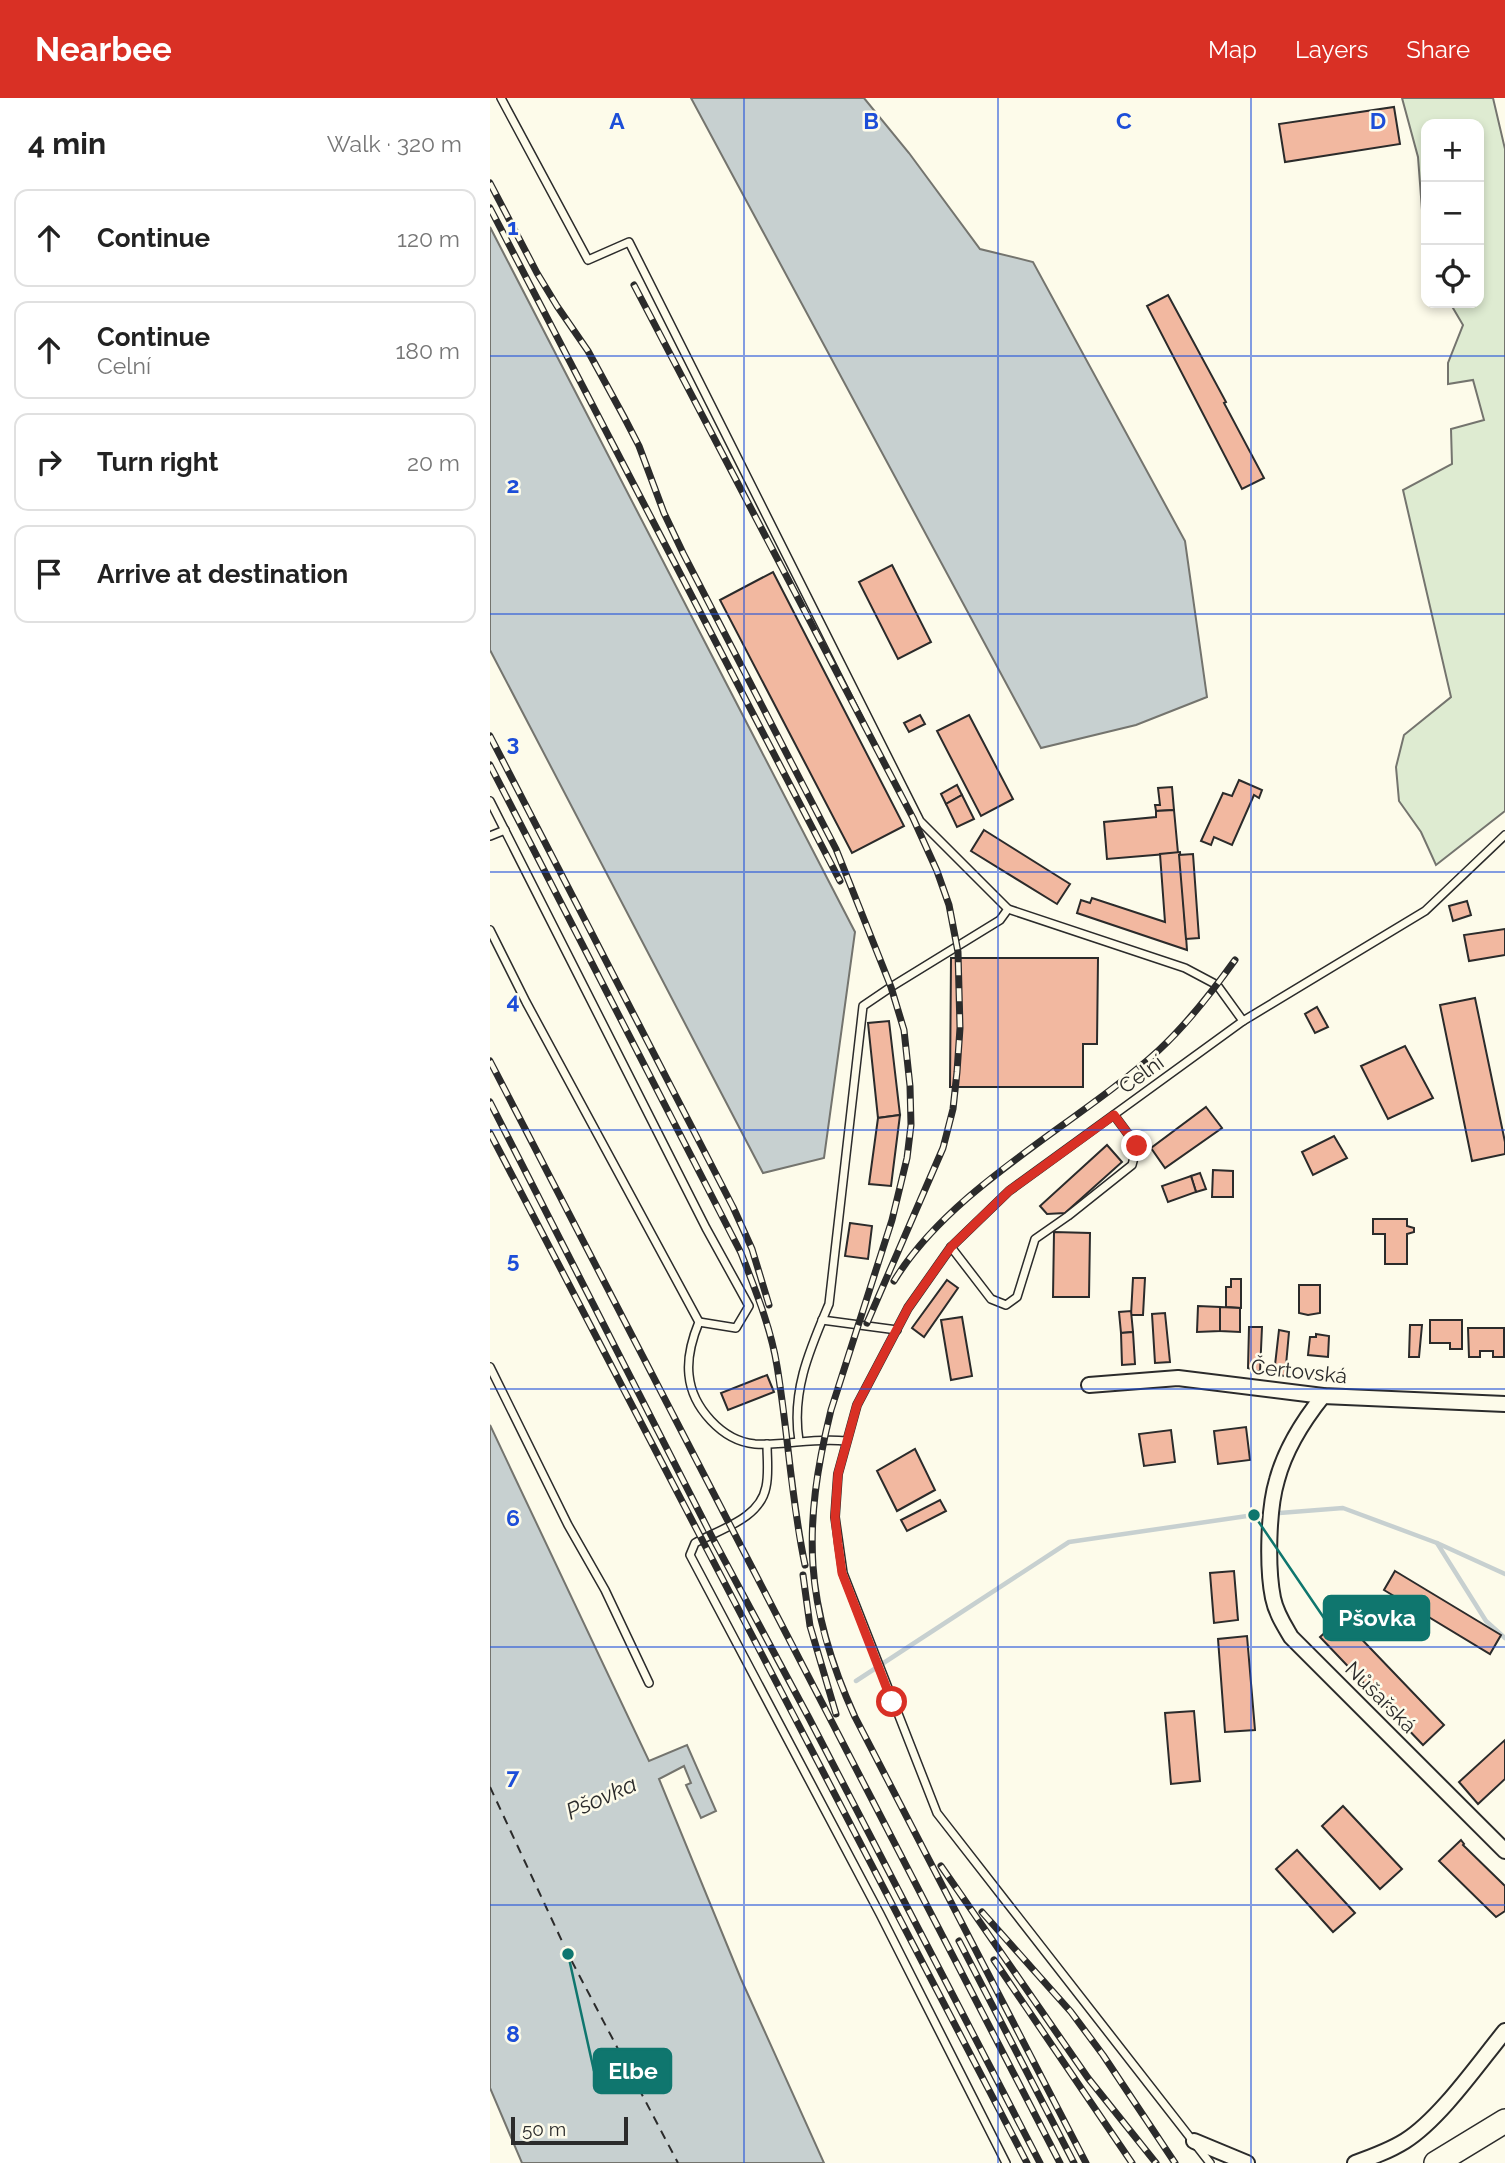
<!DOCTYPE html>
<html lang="en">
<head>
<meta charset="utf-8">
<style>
  body { margin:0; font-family:Raleway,sans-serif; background:#f6f6f6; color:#222 }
  .controls { position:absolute; right:21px; top:21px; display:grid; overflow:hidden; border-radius:14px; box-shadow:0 4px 10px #0003 }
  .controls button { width:63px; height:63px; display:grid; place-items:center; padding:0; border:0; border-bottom:2px solid #e0e0e0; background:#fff; color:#222; font:35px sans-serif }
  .scale { position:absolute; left:21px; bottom:18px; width:117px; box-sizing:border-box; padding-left:7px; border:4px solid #2b2b2b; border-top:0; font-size:19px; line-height:24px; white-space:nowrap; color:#2b2b2b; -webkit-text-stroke:5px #fdfbea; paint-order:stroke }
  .stop { position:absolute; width:21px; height:21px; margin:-16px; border:5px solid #d93025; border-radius:50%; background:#fff }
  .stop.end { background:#d93025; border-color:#fff; box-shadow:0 2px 7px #0008 }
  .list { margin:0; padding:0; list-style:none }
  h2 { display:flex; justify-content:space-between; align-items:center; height:91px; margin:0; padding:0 28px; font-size:30px }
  h2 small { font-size:23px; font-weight:400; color:#767676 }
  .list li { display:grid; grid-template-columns:46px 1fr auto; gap:21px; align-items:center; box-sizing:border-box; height:98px; margin:0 14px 14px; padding:0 14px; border:2px solid #e0e0e0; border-radius:14px }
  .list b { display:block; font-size:26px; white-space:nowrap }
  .list p { margin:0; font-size:23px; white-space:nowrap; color:#767676 }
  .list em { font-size:23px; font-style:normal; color:#767676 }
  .icon { flex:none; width:38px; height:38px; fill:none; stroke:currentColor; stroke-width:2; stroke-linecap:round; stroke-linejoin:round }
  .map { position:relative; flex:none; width:1015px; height:2065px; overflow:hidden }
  header { display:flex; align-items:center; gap:42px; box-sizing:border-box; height:98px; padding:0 35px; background:#d93025; color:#fff }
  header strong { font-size:33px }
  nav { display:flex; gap:38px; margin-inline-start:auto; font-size:24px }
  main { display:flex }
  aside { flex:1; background:#fff }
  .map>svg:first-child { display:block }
</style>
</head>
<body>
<header>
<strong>Nearbee</strong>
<nav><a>Map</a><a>Layers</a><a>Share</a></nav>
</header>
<main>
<aside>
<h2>4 min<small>Walk · 320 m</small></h2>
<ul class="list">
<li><svg class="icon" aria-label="ahead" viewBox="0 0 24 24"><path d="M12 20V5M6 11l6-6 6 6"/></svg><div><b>Continue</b></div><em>120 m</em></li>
<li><svg class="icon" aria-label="ahead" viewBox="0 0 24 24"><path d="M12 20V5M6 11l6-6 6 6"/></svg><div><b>Continue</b><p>Celní</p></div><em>180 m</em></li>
<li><svg class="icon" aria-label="right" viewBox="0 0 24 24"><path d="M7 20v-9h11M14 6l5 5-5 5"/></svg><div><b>Turn right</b></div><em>20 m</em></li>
<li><svg class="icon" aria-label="arrive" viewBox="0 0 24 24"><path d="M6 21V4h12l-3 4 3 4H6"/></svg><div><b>Arrive at destination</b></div></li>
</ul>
</aside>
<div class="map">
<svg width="1015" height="2065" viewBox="0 0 1015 2065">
  <rect width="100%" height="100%" fill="#fdfbea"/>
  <!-- green -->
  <polygon fill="#deebd1" stroke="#74746e" stroke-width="2" points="912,0 1003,0 1015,51 1015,713 946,767 931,734 909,703 906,669 914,637 961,599 913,392 962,366 961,331 994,322 983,282 958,286 958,265 973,227 960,205 989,205 989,26 936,26 936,165 928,59"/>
  <!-- water -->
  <g fill="#c7d0d0" stroke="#74746e" stroke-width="2">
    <polygon points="201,0 374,0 419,55 490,151 543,164 695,443 717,599 646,627 551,650"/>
    <polygon points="0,129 365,834 334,1060 273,1075 0,552"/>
    <polygon points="0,1327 159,1663 197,1647 226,1713 211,1720 196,1687 201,1685 194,1668 169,1681 251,1881 334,2065 32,2065 0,1990"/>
  </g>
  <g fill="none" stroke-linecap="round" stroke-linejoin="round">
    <!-- stream -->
    <g stroke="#c7d0d0" stroke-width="4.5">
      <polyline points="947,1445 996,1523 1015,1540"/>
      <polyline points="366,1583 579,1444 764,1417 853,1410 947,1445 1015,1476"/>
    </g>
    <!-- ferry -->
    <polyline stroke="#2b2b2b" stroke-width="2" stroke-dasharray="9 7" stroke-linecap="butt" points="0,1689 78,1856 188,2065"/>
  </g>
  <!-- building -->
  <g fill="#f2b8a0" stroke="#2b2b2b" stroke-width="2">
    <polygon points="904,9 910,46 795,64 789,26"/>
    <polygon points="678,197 736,304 734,305 774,380 752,391 657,208"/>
    <polygon points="402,467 441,544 408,561 369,484"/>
    <polygon points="283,474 414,728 362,755 230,502"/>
    <polygon points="430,617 435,626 419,634 414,625"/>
    <polygon points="479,617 523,701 491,718 447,633"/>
    <polygon points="749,682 772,692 769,700 764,697 742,747 724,739 721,747 711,743 733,695 742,698"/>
    <polygon points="467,687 472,697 456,706 451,696"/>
    <polygon points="682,689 684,712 666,713 665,707 670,707 668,690"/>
    <polygon points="472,697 484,721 467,729 456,706"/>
    <polygon points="684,712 688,755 617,761 614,724 666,719 666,713"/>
    <polygon points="494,732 580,786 567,806 481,753"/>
    <polygon points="690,754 697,852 587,815 591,802 600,805 602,800 675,824 670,756"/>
    <polygon points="703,756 709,840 696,841 689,757"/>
    <polygon points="977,803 981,817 963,823 959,808"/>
    <polygon points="1015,831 1015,857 979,863 974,837"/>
    <polygon points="461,860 608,860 607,946 593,946 593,989 460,989"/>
    <polygon points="985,900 1015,1044 1015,1056 982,1063 950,907"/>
    <polygon points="827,909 838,929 825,935 815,916"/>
    <polygon points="399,923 410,1017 388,1020 378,925"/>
    <polygon points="915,948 943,1000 898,1021 871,968"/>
    <polygon points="716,1009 732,1030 675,1070 661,1050"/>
    <polygon points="410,1017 401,1088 379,1086 388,1020"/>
    <polygon points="844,1038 857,1060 823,1077 812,1054"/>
    <polygon points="617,1047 632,1064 575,1115 557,1116 550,1108"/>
    <polygon points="723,1072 743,1073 743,1099 722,1099"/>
    <polygon points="710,1075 716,1091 706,1094 701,1078"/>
    <polygon points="701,1078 706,1094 678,1104 672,1088"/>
    <polygon points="883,1121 917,1121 917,1128 924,1130 924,1134 917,1136 917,1166 895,1166 895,1136 883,1136"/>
    <polygon points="360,1125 382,1128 378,1161 355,1158"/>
    <polygon points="564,1134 600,1135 599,1199 563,1199"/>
    <polygon points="643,1180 655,1180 653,1217 641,1217"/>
    <polygon points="741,1181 751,1181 751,1210 736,1209 736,1189 741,1189"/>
    <polygon points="457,1182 468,1190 434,1239 422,1230"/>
    <polygon points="809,1187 830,1187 830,1215 818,1217 809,1215"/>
    <polygon points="708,1208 730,1209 730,1233 707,1234"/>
    <polygon points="730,1209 750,1210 750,1234 730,1233"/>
    <polygon points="641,1213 643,1234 631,1235 629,1214"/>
    <polygon points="675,1215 680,1264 665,1265 662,1216"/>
    <polygon points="472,1219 482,1278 461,1282 451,1222"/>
    <polygon points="940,1222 972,1222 972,1251 960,1251 960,1245 940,1245"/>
    <polygon points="920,1227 932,1227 929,1259 919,1259"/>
    <polygon points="759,1229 772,1229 770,1274 758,1270"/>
    <polygon points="978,1230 1014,1230 1014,1259 1003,1259 1003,1253 990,1253 990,1259 979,1259"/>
    <polygon points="789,1232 799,1234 795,1278 784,1276"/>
    <polygon points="643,1234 645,1266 632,1267 631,1235"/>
    <polygon points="826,1236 839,1238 838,1259 818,1257 820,1239 826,1239"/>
    <polygon points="277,1277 284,1294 238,1312 231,1295"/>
    <polygon points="756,1329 760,1362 728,1366 724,1333"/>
    <polygon points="681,1332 685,1364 654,1368 649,1336"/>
    <polygon points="425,1351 445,1392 407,1413 387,1373"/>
    <polygon points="450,1402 456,1413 417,1433 411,1422"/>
    <polygon points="744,1473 748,1522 724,1525 720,1475"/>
    <polygon points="905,1473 1011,1537 1000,1556 894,1492"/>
    <polygon points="859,1528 954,1627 933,1647 830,1539 839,1531 847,1540"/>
    <polygon points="757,1538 765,1632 735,1634 728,1541"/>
    <polygon points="704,1613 710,1683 681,1686 675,1615"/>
    <polygon points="1015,1642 1015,1681 988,1706 969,1684"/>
    <polygon points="853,1708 912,1771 890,1791 832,1728"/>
    <polygon points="971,1742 974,1746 973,1747 1015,1788 1015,1813 1006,1819 949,1763"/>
    <polygon points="807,1752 865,1815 843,1834 786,1771"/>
  </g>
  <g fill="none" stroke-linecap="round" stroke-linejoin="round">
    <defs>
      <g id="lane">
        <polyline points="11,0 98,162 139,144 430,723 518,811 695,870 727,887 753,923"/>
        <polyline points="0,703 216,1130 259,1208 246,1230 209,1224"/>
        <polyline points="0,738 15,732"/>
        <path d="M0 832 36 904 209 1224C202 1241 197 1259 199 1277 202 1309 232 1343 265 1346 296 1348 324 1339 356 1343"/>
        <polyline points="461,1149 501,1201 516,1207 527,1199 545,1141 578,1118 642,1067 647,1048 624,1017"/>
        <polyline points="332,1222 407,1232"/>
        <polyline points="0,1269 78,1427 115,1492 159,1585"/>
        <path d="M309 1343C301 1293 320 1251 339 1206L373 908 401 889 510 822 518 811"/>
        <path d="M277 1346C277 1360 279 1376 276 1389 270 1421 230 1431 205 1445L200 1457 390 1816 516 2065"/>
        <polyline points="720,2065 447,1715 353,1475 345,1419 348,1376 367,1307 418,1210 461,1149 519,1093 753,923 935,813 1015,737"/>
      </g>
      <g id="street">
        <polyline points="599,1287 688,1280 833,1298 1015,1306"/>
        <path d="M833 1298C813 1323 795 1352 787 1382 778 1412 777 1470 783 1500 786 1515 794 1527 801 1539L1015 1753"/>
        <polyline points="704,2043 757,2065"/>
        <path d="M865 2065C882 2059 899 2053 915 2043 950 2021 988 1966 1015 1933"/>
      </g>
      <polyline id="primary" points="946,2065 1015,2023"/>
    </defs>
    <!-- lane casing -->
    <use href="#lane" stroke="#2b2b2b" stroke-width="10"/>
    <!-- street casing -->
    <use href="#street" stroke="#2b2b2b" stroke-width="18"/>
    <!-- primary casing -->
    <use href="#primary" stroke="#2b2b2b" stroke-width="26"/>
    <!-- lane -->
    <use href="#lane" stroke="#fdfbea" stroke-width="7"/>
    <!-- street -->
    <use href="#street" stroke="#fdfbea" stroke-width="14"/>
    <!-- primary -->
    <use href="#primary" stroke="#fdfbea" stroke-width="23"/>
    <defs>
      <g id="rail">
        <path d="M0 85 47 175 67 208 98 253 134 319 149 348 174 415 193 455 346 751 401 889 414 932 420 988 421 1027 417 1060 402 1122 341 1312C312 1430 314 1507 365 1619L596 2065"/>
        <polyline points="0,110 350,783"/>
        <polyline points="144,187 423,720 447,773 459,807 468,854 470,930 467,974 463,1011 453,1050 377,1225"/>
        <polyline points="0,638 243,1109 262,1151 279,1207"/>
        <path d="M0 667 251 1155C265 1191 281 1230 287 1268 298 1334 301 1401 315 1467"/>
        <polyline points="0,963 570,2065"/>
        <polyline points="0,1004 221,1437 319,1620 550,2065"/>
        <polyline points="0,1035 537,2065"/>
        <path d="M404 1183C462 1088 587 1027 669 952 698 925 722 894 745 862"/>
        <polyline points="313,1477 320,1528 346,1616"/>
        <polyline points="451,1768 598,1980 666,2065"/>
        <polyline points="492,1814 581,1914 613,1957 685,2065"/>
        <polyline points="469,1843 584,2065"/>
        <polyline points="504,1862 642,2065"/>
      </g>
    </defs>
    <!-- rail casing -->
    <use href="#rail" stroke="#2b2b2b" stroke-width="7"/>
    <!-- rail -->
    <use href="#rail" stroke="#fdfbea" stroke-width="4.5" stroke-dasharray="13" stroke-linecap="butt"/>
  </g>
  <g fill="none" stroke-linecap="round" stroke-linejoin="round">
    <!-- route -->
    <polyline stroke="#d93025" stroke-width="9" points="402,1604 352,1475 348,1446 345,1419 348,1376 367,1307 418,1210 461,1149 519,1093 624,1017 647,1048"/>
  </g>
  <!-- grid -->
  <path fill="none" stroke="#1d4ed8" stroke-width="2" stroke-opacity="0.55" d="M254 0V2065M508 0V2065M761 0V2065M0 258H1015M0 516H1015M0 774H1015M0 1032H1015M0 1291H1015M0 1549H1015M0 1807H1015"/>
  <g text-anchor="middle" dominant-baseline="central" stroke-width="5" stroke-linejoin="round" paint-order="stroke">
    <!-- street labels -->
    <g font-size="21" fill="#2b2b2b" stroke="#fdfbea">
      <text transform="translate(651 976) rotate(-36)">Celní</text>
      <text transform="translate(809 1273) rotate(6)">Čertovská</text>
      <text transform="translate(891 1599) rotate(45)">Nůšařská</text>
    </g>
    <!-- water labels -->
    <g font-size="23" font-style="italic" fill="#2b2b2b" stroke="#fdfbea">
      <text transform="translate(111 1699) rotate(-24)">Pšovka</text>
    </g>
  </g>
  <g font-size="23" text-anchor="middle" font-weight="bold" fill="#1d4ed8" stroke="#fdfbea" stroke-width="5" stroke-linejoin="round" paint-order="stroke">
    <text x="127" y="31">A</text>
    <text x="381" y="31">B</text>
    <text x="634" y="31">C</text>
    <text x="888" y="31">D</text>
    <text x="23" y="137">1</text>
    <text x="23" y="395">2</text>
    <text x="23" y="653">3</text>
    <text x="23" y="911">4</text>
    <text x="23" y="1170">5</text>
    <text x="23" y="1428">6</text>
    <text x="23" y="1686">7</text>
    <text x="23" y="1944">8</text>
  </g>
  <!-- callouts -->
  <path fill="none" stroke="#0f766e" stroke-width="2.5" d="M764 1417L834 1520M78 1856L104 1973"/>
  <g fill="#0f766e" stroke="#fdfbea" stroke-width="2.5">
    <circle cx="764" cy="1417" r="7"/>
    <circle cx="78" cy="1856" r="7"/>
  </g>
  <g fill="#0f766e" stroke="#0f766e" stroke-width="2.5">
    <rect x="834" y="1498" width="105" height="44" rx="7"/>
    <rect x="104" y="1951" width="77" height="44" rx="7"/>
  </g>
  <g font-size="23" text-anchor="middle" font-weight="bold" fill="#fff">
    <text x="887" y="1528">Pšovka</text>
    <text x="143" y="1981">Elbe</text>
  </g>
</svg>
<div class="controls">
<button>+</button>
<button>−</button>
<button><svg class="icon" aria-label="locate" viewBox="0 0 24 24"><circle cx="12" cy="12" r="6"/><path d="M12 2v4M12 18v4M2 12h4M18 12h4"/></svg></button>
</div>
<div class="scale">50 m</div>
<div class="stop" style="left:402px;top:1604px"></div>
<div class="stop end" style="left:647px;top:1048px"></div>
</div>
</main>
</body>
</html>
